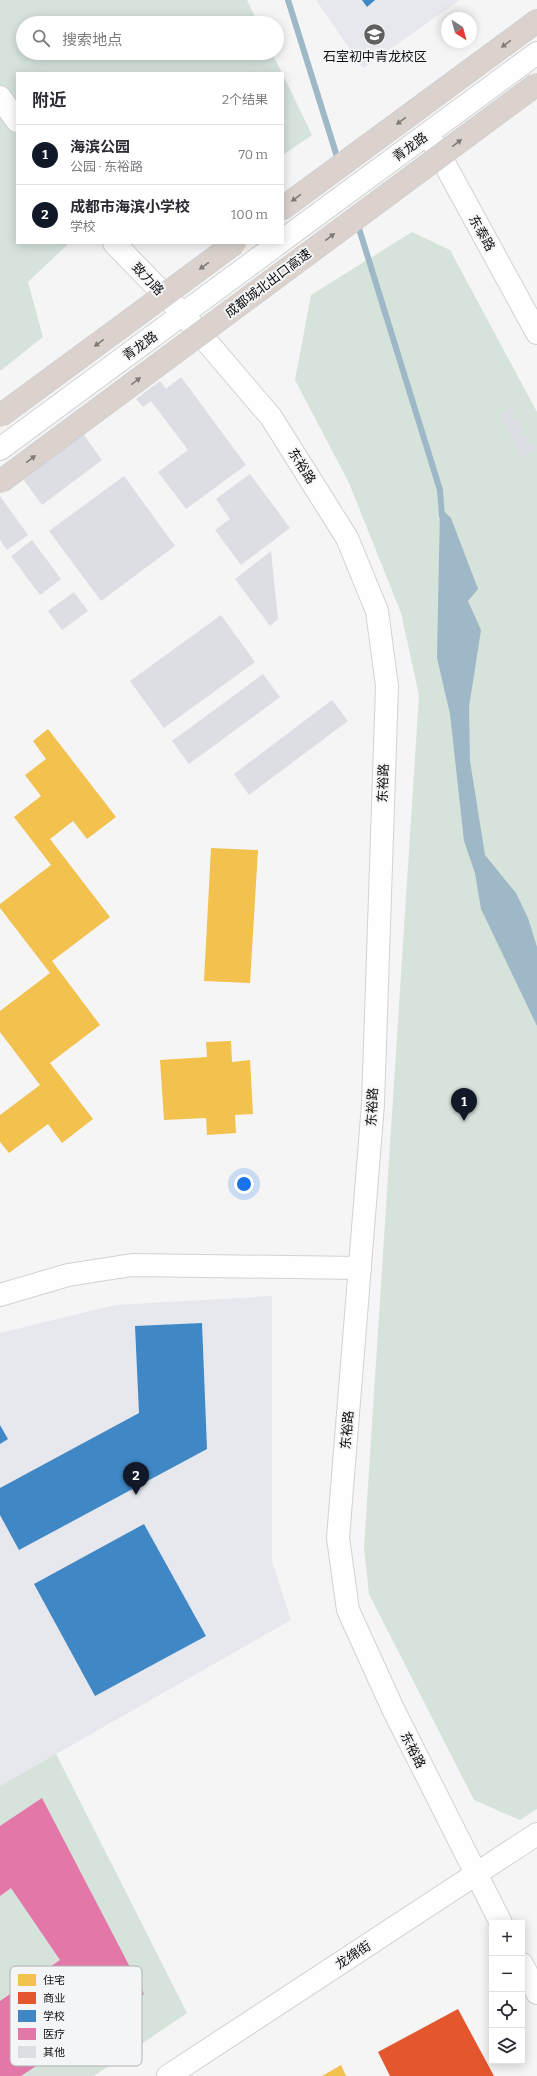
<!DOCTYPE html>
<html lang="zh">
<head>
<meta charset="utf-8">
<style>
  body { margin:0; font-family:Bitter,"Noto Sans SC",serif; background:#f2f2f3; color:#2b2b33 }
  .controls { position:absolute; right:12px; bottom:12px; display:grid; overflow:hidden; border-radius:0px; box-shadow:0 2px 10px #0003 }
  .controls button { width:36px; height:36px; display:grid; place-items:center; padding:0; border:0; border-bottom:1px solid #e1e1e2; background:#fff; color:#2b2b33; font:20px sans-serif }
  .compass { position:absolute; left:441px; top:12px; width:36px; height:36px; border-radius:50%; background:#fff; box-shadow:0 2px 10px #0003; rotate:144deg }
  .you { position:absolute; left:244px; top:1184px; width:14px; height:14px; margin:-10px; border:3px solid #fff; border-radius:50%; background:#1a73e8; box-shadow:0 0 0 6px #1a73e833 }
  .badge { display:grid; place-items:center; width:26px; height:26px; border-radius:50%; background:#111827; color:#fff; font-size:13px; font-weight:700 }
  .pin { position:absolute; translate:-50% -33px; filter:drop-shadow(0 1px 2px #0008) }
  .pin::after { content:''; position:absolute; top:21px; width:14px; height:12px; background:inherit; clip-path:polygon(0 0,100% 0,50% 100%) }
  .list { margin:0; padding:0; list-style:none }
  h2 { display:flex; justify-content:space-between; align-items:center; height:52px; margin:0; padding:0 16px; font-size:17px }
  h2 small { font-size:13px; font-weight:400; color:#7c7c81 }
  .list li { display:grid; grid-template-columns:26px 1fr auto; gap:12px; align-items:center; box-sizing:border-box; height:60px; padding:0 16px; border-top:1px solid #e1e1e2 }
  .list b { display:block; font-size:15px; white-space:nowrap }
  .list p { margin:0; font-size:13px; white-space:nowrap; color:#7c7c81 }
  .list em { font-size:13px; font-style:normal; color:#7c7c81 }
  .icon { flex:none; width:22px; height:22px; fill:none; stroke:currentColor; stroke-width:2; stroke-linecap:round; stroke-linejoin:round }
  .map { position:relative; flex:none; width:537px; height:2076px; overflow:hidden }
  .search { position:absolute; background:#fff; box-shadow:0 2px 10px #0003; left:16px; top:16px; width:268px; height:44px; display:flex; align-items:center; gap:10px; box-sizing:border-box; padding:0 14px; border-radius:22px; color:#7c7c81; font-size:15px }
  .panel { position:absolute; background:#fff; box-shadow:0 2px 10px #0003; left:16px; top:72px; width:268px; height:172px; border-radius:0px }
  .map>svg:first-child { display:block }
</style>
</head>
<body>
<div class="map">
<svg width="537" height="2076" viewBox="0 0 537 2076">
  <rect width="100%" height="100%" fill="#f5f5f6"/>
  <!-- built -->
  <g fill="#e6e8ee">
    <polygon points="316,0 460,0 363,68"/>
    <polygon points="272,1296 272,1561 291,1620 0,1786 0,1333 115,1305"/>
  </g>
  <!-- green -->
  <g fill="#d5e3db">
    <polygon points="0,0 247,0 258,23 23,23 23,53 272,53 282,73 17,73 17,243 69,243 28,282 43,337 0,371"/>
    <polygon points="283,75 312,135 283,155"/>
    <polygon points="412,232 450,250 537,412 537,1809 520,1820 474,1800 369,1594 364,1548 419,695 401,613 349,483 295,380 311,295"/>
    <polygon points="56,1754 187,2013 94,2076 0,2076 0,1786"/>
  </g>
  <!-- water -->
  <polygon fill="#9eb8c7" points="440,507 451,518 478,589 468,601 481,630 469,707 470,761 485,855 516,893 528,918 537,947 537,1026 481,909 475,873 464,841 450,714 437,658"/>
  <!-- homes -->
  <g fill="#f2c14e">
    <polygon points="48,729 116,817 87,839 73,821 50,839 110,917 52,961 100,1025 50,1063 93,1119 62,1143 48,1124 9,1153 0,1142 0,1115 40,1085 0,1032 0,1011 50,973 0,908 0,904 51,865 14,817 41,796 25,775 46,759 33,741"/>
    <polygon points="211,848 258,850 250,983 204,981"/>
    <polygon points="231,1041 232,1062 250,1060 253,1114 235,1115 236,1133 207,1135 206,1118 164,1120 160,1060 207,1057 206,1042"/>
    <polygon points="341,2065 346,2076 322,2076"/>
  </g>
  <!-- shops -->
  <polygon fill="#e4572e" points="458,2009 494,2076 390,2076 378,2052"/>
  <!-- schools -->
  <g fill="#3f88c5">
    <polygon points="362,0 375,0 367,7"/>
    <polygon points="202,1323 207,1449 19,1550 0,1515 0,1488 139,1413 135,1326"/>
    <polygon points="0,1425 8,1439 0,1444"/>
    <polygon points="144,1524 206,1636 95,1696 34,1584"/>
  </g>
  <!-- health -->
  <polygon fill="#e377a8" points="42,1798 144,1994 21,2076 0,2076 0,2001 60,1960 11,1888 0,1896 0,1826"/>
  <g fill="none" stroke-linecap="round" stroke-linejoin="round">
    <!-- stream -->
    <g stroke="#9eb8c7" stroke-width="6">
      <polyline points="288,0 339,163"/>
      <polyline points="357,222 440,490 442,516"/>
    </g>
  </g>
  <!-- building -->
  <g fill="#dcdee3">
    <polygon points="181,377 246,465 186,509 158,472 188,450 151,401 143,407 136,399 160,381 166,389"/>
    <polygon points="511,408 534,451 521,458 499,414"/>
    <polygon points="81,431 102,460 42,505 20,475"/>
    <polygon points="250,474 290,528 241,565 215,530 230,519 216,499"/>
    <polygon points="124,476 175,546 101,601 49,531"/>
    <polygon points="0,496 28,535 7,550 0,540"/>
    <polygon points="32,540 61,579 40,595 11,556"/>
    <polygon points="271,551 278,619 270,626 235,579"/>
    <polygon points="74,592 88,611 62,630 48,611"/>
    <polygon points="221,615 255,662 164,728 130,681"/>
    <polygon points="263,674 280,697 189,764 172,741"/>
    <polygon points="332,700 348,721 249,795 234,774"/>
  </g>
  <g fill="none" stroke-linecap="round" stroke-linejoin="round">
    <defs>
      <g id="minor">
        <polyline points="0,97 17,121"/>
        <polyline points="114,243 183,314 271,417 347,538 377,611 387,686 373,1104 338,1538 348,1610 393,1709 501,1923"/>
        <polyline points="0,1295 68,1275 132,1265 360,1268"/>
        <polyline points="522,1964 537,1993"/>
      </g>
      <g id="tertiary">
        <polyline points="431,139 537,333"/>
        <polyline points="283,240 537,53"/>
        <polyline points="0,449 279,243"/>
        <polyline points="168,2076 537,1834"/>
      </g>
      <polyline id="motorway" points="283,208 537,21"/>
    </defs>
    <!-- minor casing -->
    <use href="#minor" stroke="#d2d2d2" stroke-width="24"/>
    <!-- tertiary casing -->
    <use href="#tertiary" stroke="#d2d2d2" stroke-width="24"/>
    <!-- motorway casing -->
    <use href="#motorway" stroke="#d0d0d1" stroke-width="24"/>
    <!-- minor -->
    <use href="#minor" stroke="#fefefe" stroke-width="22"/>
    <!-- tertiary -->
    <use href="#tertiary" stroke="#fefefe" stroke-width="22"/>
    <!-- motorway -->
    <use href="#motorway" stroke="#dbd2cd" stroke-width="22"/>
    <defs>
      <g id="motorway-bridge">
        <polyline points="0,416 235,243"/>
        <polyline points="0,482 537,84"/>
      </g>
    </defs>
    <!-- motorway-bridge casing -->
    <use href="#motorway-bridge" stroke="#d0d0d1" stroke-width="24" stroke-linecap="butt"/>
    <!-- motorway-bridge -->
    <use href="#motorway-bridge" stroke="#dbd2cd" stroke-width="22"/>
  </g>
  <!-- one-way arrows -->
  <defs><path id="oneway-solid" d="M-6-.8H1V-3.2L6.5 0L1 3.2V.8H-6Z"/></defs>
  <g fill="#7f7a78">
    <use href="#oneway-solid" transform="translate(506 44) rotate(144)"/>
    <use href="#oneway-solid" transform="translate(401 121) rotate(144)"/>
    <use href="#oneway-solid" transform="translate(457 143) rotate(-37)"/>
    <use href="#oneway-solid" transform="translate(296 198) rotate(144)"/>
    <use href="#oneway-solid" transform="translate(330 237) rotate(-37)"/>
    <use href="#oneway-solid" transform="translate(204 266) rotate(144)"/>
    <use href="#oneway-solid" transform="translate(99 343) rotate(144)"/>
    <use href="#oneway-solid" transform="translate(136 381) rotate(-37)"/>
    <use href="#oneway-solid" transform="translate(31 459) rotate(-37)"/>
  </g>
  <!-- icons -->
  <defs>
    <symbol id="school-disc" viewBox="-11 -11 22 22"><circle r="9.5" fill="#5f5f60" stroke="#f4f5f7"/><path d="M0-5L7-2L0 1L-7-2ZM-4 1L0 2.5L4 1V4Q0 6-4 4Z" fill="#fff"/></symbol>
  </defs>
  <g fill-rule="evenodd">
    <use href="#school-disc" x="362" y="22" width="25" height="25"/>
  </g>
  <g text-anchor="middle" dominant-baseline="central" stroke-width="4" stroke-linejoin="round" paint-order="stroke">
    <!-- poi labels -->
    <g font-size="13" fill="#0e0e0f" stroke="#f4f5f7">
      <text x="375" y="56">石室初中青龙校区</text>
    </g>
    <!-- street labels -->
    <g font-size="13" fill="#0e0e0f" stroke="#f4f5f7">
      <text transform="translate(410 147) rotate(-36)">青龙路</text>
      <text transform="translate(482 233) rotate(61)">东泰路</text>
      <text transform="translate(148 279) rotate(46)">致力路</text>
      <text transform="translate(268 283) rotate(-37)">成都城北出口高速</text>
      <text transform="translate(140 346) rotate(-36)">青龙路</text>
      <text transform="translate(302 466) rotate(58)">东裕路</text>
      <text transform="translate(383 783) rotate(-88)">东裕路</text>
      <text transform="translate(372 1107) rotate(-87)">东裕路</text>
      <text transform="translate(347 1430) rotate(-85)">东裕路</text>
      <text transform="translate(413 1750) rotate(63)">东裕路</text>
      <text transform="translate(353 1955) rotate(-33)">龙绵街</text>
    </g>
  </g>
  <!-- legend -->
  <rect x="10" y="1966" width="132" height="100" rx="6" fill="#f4f5f7" stroke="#afb0b1" stroke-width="1"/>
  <rect x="18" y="1974" width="18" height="12" fill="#f2c14e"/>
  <rect x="18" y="1992" width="18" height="12" fill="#e4572e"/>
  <rect x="18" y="2010" width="18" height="12" fill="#3f88c5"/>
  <rect x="18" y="2028" width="18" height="12" fill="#e377a8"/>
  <rect x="18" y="2046" width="18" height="12" fill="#dcdee3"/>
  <g font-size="11" fill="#0e0e0f">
    <text x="43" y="1984">住宅</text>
    <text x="43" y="2002">商业</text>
    <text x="43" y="2020">学校</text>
    <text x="43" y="2038">医疗</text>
    <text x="43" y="2056">其他</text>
  </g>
</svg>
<div class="controls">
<button>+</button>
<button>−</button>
<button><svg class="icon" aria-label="locate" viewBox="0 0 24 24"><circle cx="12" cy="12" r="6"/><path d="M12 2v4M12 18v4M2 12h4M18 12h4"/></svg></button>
<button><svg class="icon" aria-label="layers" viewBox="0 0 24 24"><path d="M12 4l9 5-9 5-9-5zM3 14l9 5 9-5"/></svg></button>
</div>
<svg class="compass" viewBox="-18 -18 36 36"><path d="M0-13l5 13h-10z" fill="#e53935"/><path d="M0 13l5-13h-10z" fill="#7c7c81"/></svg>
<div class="you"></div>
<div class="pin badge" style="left:464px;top:1121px">1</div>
<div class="pin badge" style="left:136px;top:1495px">2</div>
<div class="search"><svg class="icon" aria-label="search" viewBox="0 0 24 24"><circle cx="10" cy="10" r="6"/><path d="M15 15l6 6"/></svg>搜索地点</div>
<section class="panel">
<h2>附近<small>2个结果</small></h2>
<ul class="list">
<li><span class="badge">1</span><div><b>海滨公园</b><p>公园 · 东裕路</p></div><em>70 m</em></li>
<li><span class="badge">2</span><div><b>成都市海滨小学校</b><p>学校</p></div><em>100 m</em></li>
</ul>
</section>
</div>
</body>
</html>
